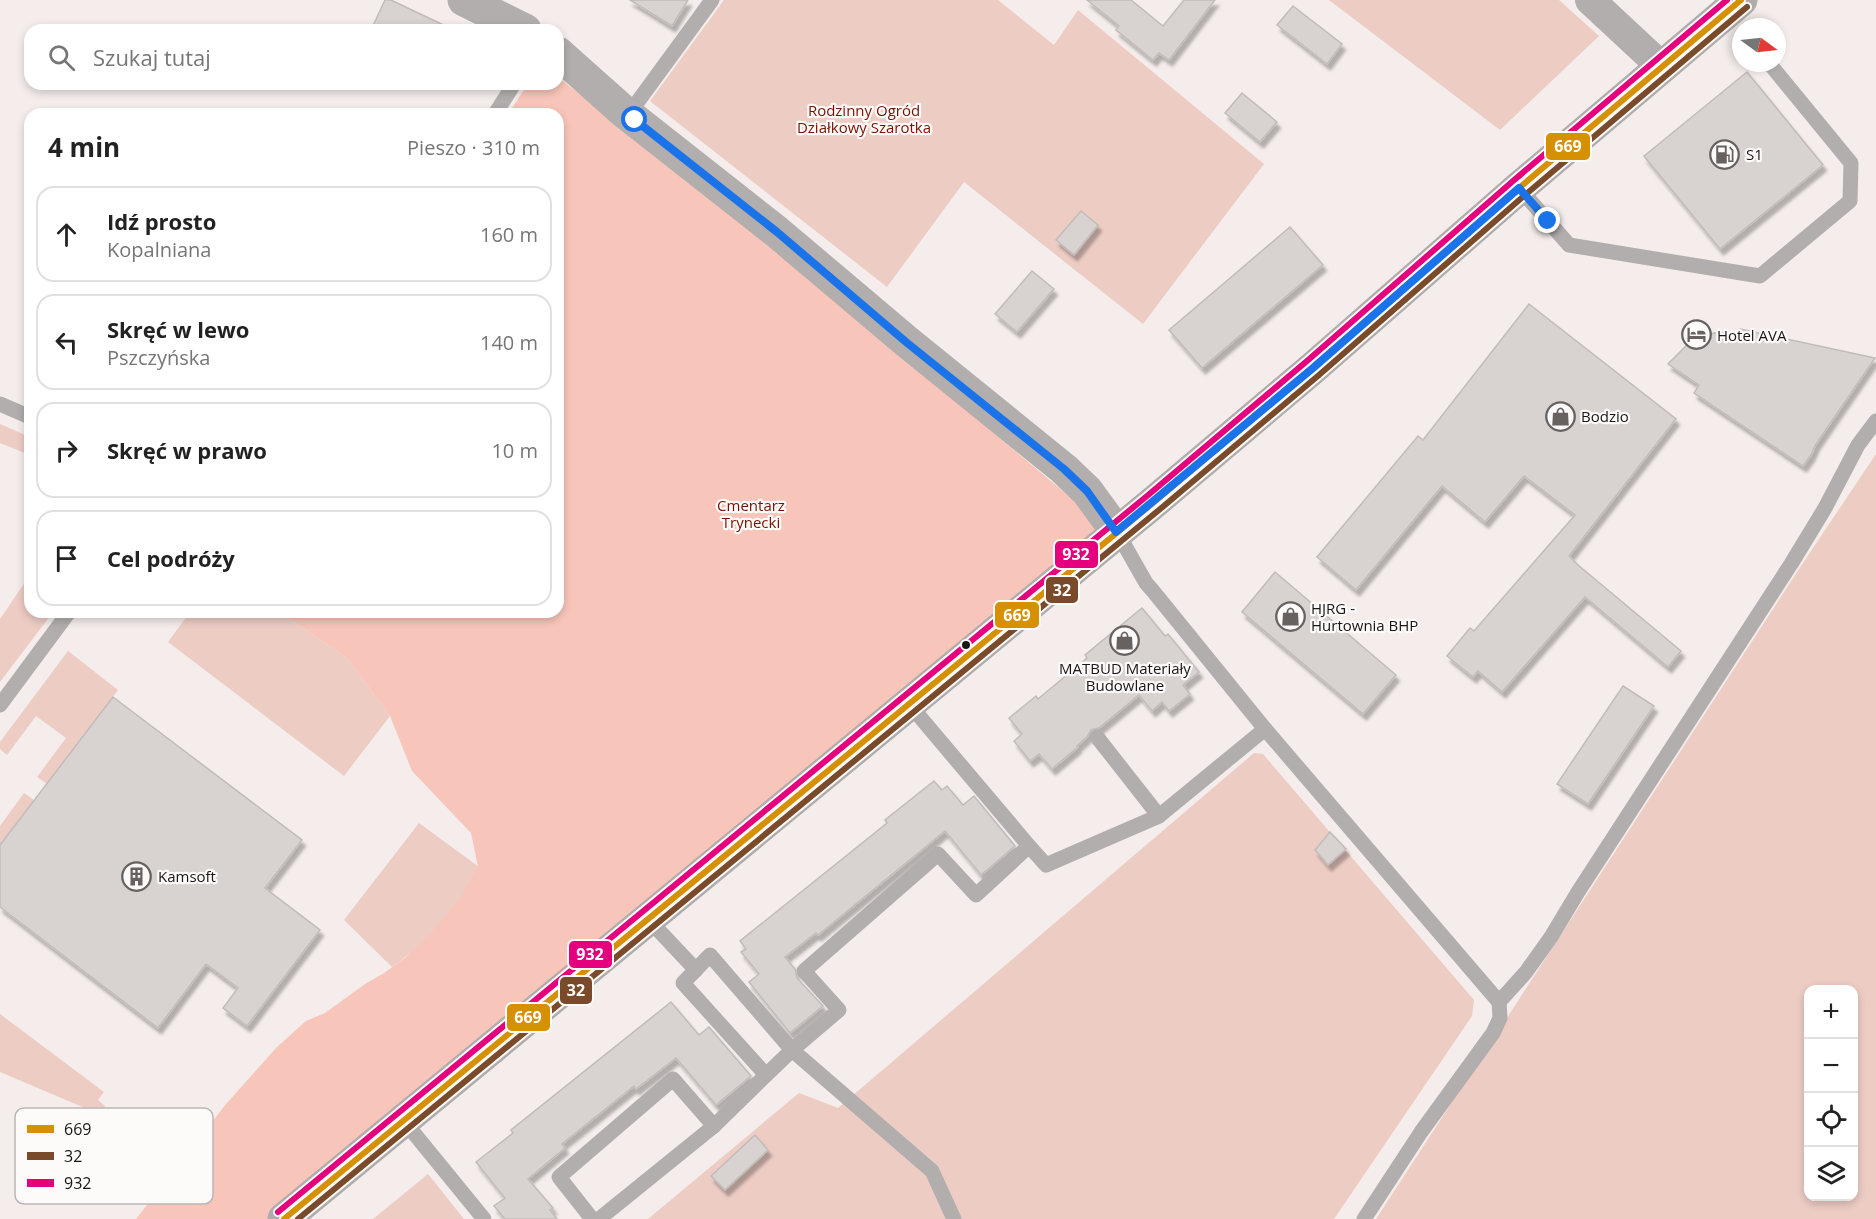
<!DOCTYPE html>
<html lang="pl">
<head>
<meta charset="utf-8">
<style>
  body { margin:0; font-family:"Open Sans",sans-serif; background:#f2f2f2; color:#222 }
  .controls { position:absolute; right:18px; bottom:18px; display:grid; overflow:hidden; border-radius:12px; box-shadow:0 3px 9px #0003 }
  .controls button { width:54px; height:54px; display:grid; place-items:center; padding:0; border:0; border-bottom:2px solid #e0e0e0; background:#fff; color:#222; font:30px sans-serif }
  .compass { position:absolute; left:1732px; top:18px; width:54px; height:54px; border-radius:50%; background:#fff; box-shadow:0 3px 9px #0003; rotate:105deg }
  .stop { position:absolute; width:18px; height:18px; margin:-14px; border:4px solid #1a73e8; border-radius:50%; background:#fff }
  .stop.end { background:#1a73e8; border-color:#fff; box-shadow:0 2px 6px #0008 }
  .list { margin:0; padding:0; list-style:none }
  h2 { display:flex; justify-content:space-between; align-items:center; height:78px; margin:0; padding:0 24px; font-size:26px }
  h2 small { font-size:20px; font-weight:400; color:#767676 }
  .list li { display:grid; grid-template-columns:39px 1fr auto; gap:18px; align-items:center; box-sizing:border-box; height:96px; margin:0 12px 12px; padding:0 12px; border:2px solid #e0e0e0; border-radius:18px }
  .list b { display:block; font-size:22px; white-space:nowrap }
  .list p { margin:0; font-size:20px; white-space:nowrap; color:#767676 }
  .list em { font-size:20px; font-style:normal; color:#767676 }
  .icon { flex:none; width:33px; height:33px; fill:none; stroke:currentColor; stroke-width:2; stroke-linecap:round; stroke-linejoin:round }
  .map { position:relative; flex:none; width:1876px; height:1219px; overflow:hidden }
  .search { position:absolute; background:#fff; box-shadow:0 3px 9px #0003; left:24px; top:24px; width:540px; height:66px; display:flex; align-items:center; gap:15px; box-sizing:border-box; padding:0 21px; border-radius:18px; color:#767676; font-size:22px }
  .panel { position:absolute; background:#fff; box-shadow:0 3px 9px #0003; left:24px; top:108px; width:540px; height:510px; border-radius:18px }
  .map>svg:first-child { display:block }
</style>
</head>
<body>
<div class="map">
<svg width="1876" height="1219" viewBox="0 0 1876 1219">
  <defs>
    <filter id="shadow"><feDropShadow dx="3.5" dy="6" stdDeviation="1.5" flood-color="#0004"/></filter>
  </defs>
  <rect width="100%" height="100%" fill="#f4edeb"/>
  <!-- green -->
  <g fill="#edccc4" fill-rule="evenodd">
    <polygon points="724,0 998,0 1054,45 1078,10 1264,164 1143,324 964,182 887,287 650,101"/>
    <polygon points="1329,0 1559,0 1599,36 1500,130"/>
    <polygon points="0,424 30,437 30,455 0,443"/>
    <path d="M1876 454V1219H1376L1801 566ZM1808 990H1854V1196H1808Z"/>
    <polygon points="30,575 30,612 53,612 0,682 0,619"/>
    <polygon points="190,612 280,612 347,658 390,716 344,776 168,642"/>
    <polygon points="68,651 118,690 47,784 37,777 66,738 36,716 7,755 0,749 0,742"/>
    <polygon points="1254,753 1263,754 1474,1000 1472,1016 1334,1219 648,1219 799,1093 838,1108"/>
    <polygon points="24,793 34,800 0,845 0,826"/>
    <path d="M419 823 479 867C472 878 467 890 460 900 441 925 417 950 392 967L344 920Z"/>
    <polygon points="0,1014 104,1092 98,1100 105,1106 99,1114 0,1072"/>
    <polygon points="428,1174 464,1219 373,1219"/>
  </g>
  <!-- forest -->
  <polygon fill="#f8c5ba" points="558,77 758,235 1102,524 284,1219 136,1219 226,1104 277,1047 306,1021 325,1013 365,984 384,973 406,957 430,934 460,899 478,867 471,833 412,771 390,716 347,658 280,612 558,612 558,114 508,114 528,84 558,84"/>
  <!-- building -->
  <g fill="#d8d3d1" stroke="#c1bcba" stroke-width="1.5" filter="url(#shadow)">
    <polygon points="385,0 391,0 454,30 371,30"/>
    <polygon points="630,0 688,0 672,26"/>
    <polygon points="1087,0 1131,0 1163,26 1184,0 1215,0 1169,60 1159,53 1153,60 1116,30 1119,26"/>
    <polygon points="1293,6 1342,44 1327,64 1277,25"/>
    <polygon points="1747,72 1823,165 1720,249 1644,156"/>
    <polygon points="1242,93 1277,122 1260,142 1225,113"/>
    <polygon points="1081,211 1098,225 1074,255 1056,240"/>
    <polygon points="1290,227 1323,265 1202,368 1169,330"/>
    <polygon points="1032,271 1054,289 1017,332 995,314"/>
    <polygon points="1529,304 1676,419 1569,556 1578,565 1681,651 1668,667 1585,597 1502,692 1478,671 1473,677 1447,656 1470,628 1474,631 1575,515 1524,476 1485,522 1442,486 1356,590 1317,557 1418,436 1423,440"/>
    <polygon points="1740,329 1875,358 1816,444 1811,455 1803,466 1694,393 1699,385 1668,364 1693,339 1714,333 1739,332"/>
    <polygon points="1275,572 1396,675 1363,714 1242,612"/>
    <polygon points="1142,608 1165,636 1168,634 1199,672 1183,685 1190,694 1169,711 1162,702 1152,711 1139,695 1099,728 1091,730 1087,737 1077,746 1078,747 1052,769 1039,754 1030,761 1014,741 1022,734 1009,718 1036,696 1038,699 1087,658 1085,655"/>
    <polygon points="1623,686 1654,706 1588,804 1557,784"/>
    <polygon points="113,697 302,840 265,888 320,930 247,1026 223,1008 238,988 206,964 158,1028 0,907 0,845"/>
    <polygon points="934,781 942,790 947,786 963,805 974,796 1015,846 981,875 945,831 818,935 816,933 785,957 795,969 797,978 823,1006 790,1033 749,982 759,974 741,952 746,949 740,941 887,823 885,820"/>
    <polygon points="1330,832 1346,849 1328,865 1315,850"/>
    <polygon points="671,1002 699,1035 709,1027 751,1076 716,1105 676,1058 636,1089 634,1086 562,1144 565,1148 528,1179 553,1208 550,1210 557,1219 505,1219 494,1206 505,1198 476,1162 513,1133 511,1130"/>
    <polygon points="755,1135 768,1150 725,1190 711,1176"/>
  </g>
  <g fill="none" stroke-linecap="round" stroke-linejoin="round">
    <!-- service -->
    <g stroke="#b1aead" stroke-width="15">
      <polyline points="495,114 514,84"/>
      <polyline points="628,115 712,0"/>
      <polyline points="1519,188 1569,245 1760,276 1850,201 1851,163 1769,63"/>
      <polyline points="0,404 30,417"/>
      <polyline points="1117,532 1146,583 1153,591 1265,729 1499,1002 1500,1018 1493,1033 1421,1132 1364,1219"/>
      <polyline points="909,704 1029,846 976,895 938,854 804,971 839,1010 792,1050 932,1171 954,1219"/>
      <polyline points="0,705 69,612"/>
      <polyline points="1097,737 1159,816"/>
      <polyline points="1029,846 1046,865 1159,816 1265,729"/>
      <polyline points="648,919 696,970"/>
      <polygon points="710,955 792,1050 766,1075 683,983"/>
      <polyline points="1499,1002 1526,972 1551,937 1578,892 1791,564 1825,508 1858,445 1876,421"/>
      <polyline points="404,1121 484,1219"/>
      <polyline points="592,1219 559,1177 673,1079 714,1126 766,1075"/>
      <polyline points="599,1219 714,1126"/>
    </g>
    <!-- minor -->
    <polyline stroke="#b1aead" stroke-width="30" points="1590,0 1662,67"/>
    <!-- tertiary -->
    <g stroke="#b1aead" stroke-width="33">
      <polyline points="464,0 525,30"/>
      <polyline points="558,53 622,110 777,232 906,341 1064,469 1087,491 1117,532"/>
    </g>
    <!-- secondary -->
    <polyline stroke="#b0acac" stroke-width="33" points="284,1219 1153,503 1313,368 1519,188 1741,0"/>
    <defs>
      <polyline id="bus-1" points="284,1219 1153,503 1313,368 1519,188 1741,0"/>
      <polyline id="bus-2" points="298,1219 1159,510 1319,375 1525,195 1747,7"/>
      <polyline id="bus-3" points="278,1212 1147,496 1307,361 1513,181 1727,0"/>
    </defs>
    <!-- bus-1 casing -->
    <use href="#bus-1" stroke="#fdfafa" stroke-width="10"/>
    <!-- bus-2 casing -->
    <use href="#bus-2" stroke="#fdfafa" stroke-width="10"/>
    <!-- bus-3 casing -->
    <use href="#bus-3" stroke="#fdfafa" stroke-width="10"/>
    <!-- bus-1 -->
    <use href="#bus-1" stroke="#d69003" stroke-width="6"/>
    <!-- bus-2 -->
    <use href="#bus-2" stroke="#7a4b2a" stroke-width="6"/>
    <!-- bus-3 -->
    <use href="#bus-3" stroke="#e5007d" stroke-width="6"/>
  </g>
  <g fill="none" stroke-linecap="round" stroke-linejoin="round">
    <!-- route -->
    <polyline stroke="#1a73e8" stroke-width="8" points="635,120 777,232 906,342 1064,469 1087,491 1116,532 1313,368 1519,188 1548,221"/>
  </g>
  <!-- icons -->
  <defs>
    <symbol id="fuel-ring" viewBox="-11 -11 22 22"><circle r="9.5" fill="#fdfafa" stroke="#676160" stroke-width="1.5"/><path d="M-5.5-6h7V0h2V4h1.3V-2.5L3-4.5l.8-.8L6-3V5H2.5V1h-1V6h-7ZM-4.2-4.7v3.2H.2V-4.7Z" fill="#676160"/></symbol>
    <symbol id="hotel-ring" viewBox="-11 -11 22 22"><circle r="9.5" fill="#fdfafa" stroke="#676160" stroke-width="1.5"/><path d="M-6-4.5h1.5V1H6V5H4.5V3h-9V5H-6ZM-4 0a1.8 1.8 0 1 1 3.6 0ZM.5 0V-2.5h3Q6-2.5 6 0Z" fill="#676160"/></symbol>
    <symbol id="shop-ring" viewBox="-11 -11 22 22"><circle r="9.5" fill="#fdfafa" stroke="#676160" stroke-width="1.5"/><path d="M-5-2.5h2.3a2.7 3.5 0 0 1 5.4 0H5L5.5 6h-11ZM-1.5-2.5h3a1.5 2.3 0 0 0-3 0Z" fill="#676160"/></symbol>
    <symbol id="building-ring" viewBox="-11 -11 22 22"><circle r="9.5" fill="#fdfafa" stroke="#676160" stroke-width="1.5"/><path d="M-4-6H4V6H1V3H-1V6H-4ZM-2.5-4.3h1.7v1.8h-1.7ZM.8-4.3h1.7v1.8H.8ZM-2.5-1h1.7V.8h-1.7ZM.8-1h1.7V.8H.8Z" fill="#676160"/></symbol>
  </defs>
  <g fill-rule="evenodd">
    <use href="#fuel-ring" x="1708" y="138" width="33" height="33"/>
    <use href="#hotel-ring" x="1680" y="318" width="33" height="33"/>
    <use href="#shop-ring" x="1544" y="400" width="33" height="33"/>
    <use href="#shop-ring" x="1274" y="600" width="33" height="33"/>
    <use href="#shop-ring" x="1108" y="624" width="33" height="33"/>
    <use href="#building-ring" x="120" y="860" width="33" height="33"/>
  </g>
  <!-- markers -->
  <circle fill="#1b1615" stroke="#fdfafa" stroke-width="2" cx="966" cy="645" r="5"/>
  <g text-anchor="middle" dominant-baseline="central" stroke-width="4.5" stroke-linejoin="round" paint-order="stroke">
    <!-- park labels -->
    <g font-size="15" fill="#771200" stroke="#fdfafa">
      <text x="864" y="110">Rodzinny Ogród<tspan x="864" dy="17">Działkowy Szarotka</tspan></text>
      <text x="751" y="505">Cmentarz<tspan x="751" dy="17">Trynecki</tspan></text>
    </g>
    <!-- poi labels -->
    <g font-size="15" fill="#1b1615" stroke="#fdfafa" text-anchor="start">
      <text x="1746" y="154">S1</text>
      <text x="1717" y="335">Hotel AVA</text>
      <text x="1581" y="416">Bodzio</text>
      <text x="1311" y="608">HJRG -<tspan x="1311" dy="17">Hurtownia BHP</tspan></text>
      <text x="1125" y="668" text-anchor="middle">MATBUD Materiały<tspan x="1125" dy="17">Budowlane</tspan></text>
      <text x="158" y="876">Kamsoft</text>
    </g>
  </g>
  <!-- legend -->
  <rect x="15" y="1108" width="198" height="96" rx="9" fill="#fdfafa" stroke="#b9b6b5" stroke-width="1.5"/>
  <rect x="27" y="1125" width="27" height="8" fill="#d69003"/>
  <rect x="27" y="1152" width="27" height="8" fill="#7a4b2a"/>
  <rect x="27" y="1179" width="27" height="8" fill="#e5007d"/>
  <g font-size="16" fill="#1b1615">
    <text x="64" y="1135">669</text>
    <text x="64" y="1162">32</text>
    <text x="64" y="1189">932</text>
  </g>
  <g stroke="#fdfafa" stroke-width="2">
    <rect x="1545" y="132" width="46" height="29" rx="6" fill="#d69003"/>
    <rect x="1054" y="540" width="45" height="29" rx="6" fill="#e5007d"/>
    <rect x="1045" y="576" width="34" height="28" rx="6" fill="#7a4b2a"/>
    <rect x="994" y="601" width="46" height="28" rx="6" fill="#d69003"/>
    <rect x="568" y="940" width="45" height="29" rx="6" fill="#e5007d"/>
    <rect x="559" y="976" width="34" height="29" rx="6" fill="#7a4b2a"/>
    <rect x="506" y="1003" width="45" height="29" rx="6" fill="#d69003"/>
  </g>
  <g font-size="16" text-anchor="middle" font-weight="bold" fill="#fff">
    <text x="1568" y="152">669</text>
    <text x="1076" y="560">932</text>
    <text x="1062" y="596">32</text>
    <text x="1017" y="621">669</text>
    <text x="590" y="960">932</text>
    <text x="576" y="996">32</text>
    <text x="528" y="1023">669</text>
  </g>
</svg>
<div class="controls">
<button>+</button>
<button>−</button>
<button><svg class="icon" aria-label="locate" viewBox="0 0 24 24"><circle cx="12" cy="12" r="6"/><path d="M12 2v4M12 18v4M2 12h4M18 12h4"/></svg></button>
<button><svg class="icon" aria-label="layers" viewBox="0 0 24 24"><path d="M12 4l9 5-9 5-9-5zM3 14l9 5 9-5"/></svg></button>
</div>
<svg class="compass" viewBox="-18 -18 36 36"><path d="M0-13l5 13h-10z" fill="#e53935"/><path d="M0 13l5-13h-10z" fill="#767676"/></svg>
<div class="stop" style="left:635px;top:120px"></div>
<div class="stop end" style="left:1548px;top:221px"></div>
<div class="search"><svg class="icon" aria-label="search" viewBox="0 0 24 24"><circle cx="10" cy="10" r="6"/><path d="M15 15l6 6"/></svg>Szukaj tutaj</div>
<section class="panel">
<h2>4 min<small>Pieszo · 310 m</small></h2>
<ul class="list">
<li><svg class="icon" aria-label="ahead" viewBox="0 0 24 24"><path d="M12 20V5M6 11l6-6 6 6"/></svg><div><b>Idź prosto</b><p>Kopalniana</p></div><em>160 m</em></li>
<li><svg class="icon" aria-label="left" viewBox="0 0 24 24"><path d="M17 20v-9H6M10 6l-5 5 5 5"/></svg><div><b>Skręć w lewo</b><p>Pszczyńska</p></div><em>140 m</em></li>
<li><svg class="icon" aria-label="right" viewBox="0 0 24 24"><path d="M7 20v-9h11M14 6l5 5-5 5"/></svg><div><b>Skręć w prawo</b></div><em>10 m</em></li>
<li><svg class="icon" aria-label="arrive" viewBox="0 0 24 24"><path d="M6 21V4h12l-3 4 3 4H6"/></svg><div><b>Cel podróży</b></div></li>
</ul>
</section>
</div>
</body>
</html>
